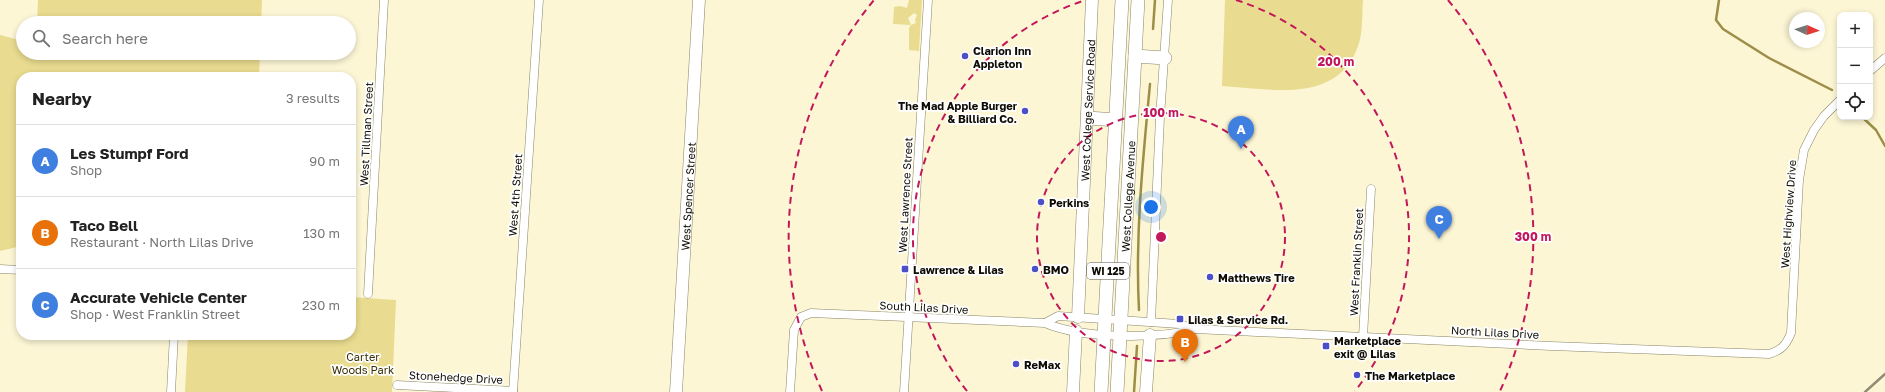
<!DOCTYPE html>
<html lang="en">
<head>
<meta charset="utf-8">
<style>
  body { margin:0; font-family:"Golos Text",sans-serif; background:#f6f6f6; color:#222 }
  .controls { position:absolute; right:12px; top:12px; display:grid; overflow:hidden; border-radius:8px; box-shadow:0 2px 6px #0003 }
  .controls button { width:36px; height:36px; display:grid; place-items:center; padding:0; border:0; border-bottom:1px solid #e0e0e0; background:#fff; color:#222; font:20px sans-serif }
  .compass { position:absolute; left:1789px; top:12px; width:36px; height:36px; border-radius:50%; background:#fff; box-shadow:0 2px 6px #0003; rotate:93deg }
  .you { position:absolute; left:1151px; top:207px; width:14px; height:14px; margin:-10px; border:3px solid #fff; border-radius:50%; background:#1a73e8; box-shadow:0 0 0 6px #1a73e833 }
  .badge { display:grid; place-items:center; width:26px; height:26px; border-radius:50%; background:#4c4fc5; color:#fff; font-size:13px; font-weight:700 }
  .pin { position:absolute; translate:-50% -33px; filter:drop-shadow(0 1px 2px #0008) }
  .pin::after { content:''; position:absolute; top:21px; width:14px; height:12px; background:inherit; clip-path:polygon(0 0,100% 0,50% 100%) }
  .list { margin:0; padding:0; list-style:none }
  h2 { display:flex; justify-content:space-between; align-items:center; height:52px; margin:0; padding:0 16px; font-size:17px }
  h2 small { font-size:13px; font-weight:400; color:#767676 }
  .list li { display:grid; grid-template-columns:26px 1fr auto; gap:12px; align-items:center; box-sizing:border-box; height:72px; padding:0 16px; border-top:1px solid #e0e0e0 }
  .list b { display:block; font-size:15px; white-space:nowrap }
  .list p { margin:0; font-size:13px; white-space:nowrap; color:#767676 }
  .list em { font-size:13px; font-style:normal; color:#767676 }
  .icon { flex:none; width:22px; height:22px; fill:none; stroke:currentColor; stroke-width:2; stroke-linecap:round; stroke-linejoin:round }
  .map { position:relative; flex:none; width:1885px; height:392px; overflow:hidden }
  .search { position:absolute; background:#fff; box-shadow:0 2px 6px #0003; left:16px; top:16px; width:340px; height:44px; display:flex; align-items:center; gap:10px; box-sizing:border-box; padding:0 14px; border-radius:22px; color:#767676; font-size:15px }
  .panel { position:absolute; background:#fff; box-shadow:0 2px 6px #0003; left:16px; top:72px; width:340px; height:268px; border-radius:16px }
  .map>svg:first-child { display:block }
</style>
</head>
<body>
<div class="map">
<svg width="1885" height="392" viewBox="0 0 1885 392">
  <rect width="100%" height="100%" fill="#fcf6d5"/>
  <!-- green -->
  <g fill="#e9db8f" fill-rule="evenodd">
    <polygon points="38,0 262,0 261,23 37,23"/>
    <path d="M909 0H922L919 51 909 50V28L911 25 893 24 894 7 900 6 907 8ZM914 13 917 15 915 20 916 23 911 25 908 18Z"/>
    <path d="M1225 0H1363C1362 13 1363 30 1359 43 1340 105 1271 89 1222 86Z"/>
    <polygon points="0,35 19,40 23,38 23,53 260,53 259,77 21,77 21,246 0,251"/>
    <polygon points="351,297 396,300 392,392 185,392 188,335 351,335"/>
  </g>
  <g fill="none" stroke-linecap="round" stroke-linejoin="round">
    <!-- stream -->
    <g stroke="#9c8e47" stroke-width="2.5">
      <polyline points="1719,0 1716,20 1723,29 1769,58 1832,90"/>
      <polyline points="1153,29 1155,0"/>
      <polyline points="1862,117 1876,130 1885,146"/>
      <path d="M1139 310C1135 235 1143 159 1150 84"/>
      <polyline points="1134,392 1137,346"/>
    </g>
    <defs>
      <g id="street">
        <polyline points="1870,71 1885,58"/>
        <polyline points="0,269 21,270"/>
        <polyline points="368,294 384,0"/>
        <polyline points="1151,322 1160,117 1168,0"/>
        <polyline points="1045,323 1058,316 1179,324 1195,329"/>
        <polyline points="1363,337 1371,189"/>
        <polyline points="397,385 513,391"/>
        <polyline points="171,392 174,335"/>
        <polyline points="513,392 539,0"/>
        <path d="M790 392 794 330 801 317 811 313 1045 323C1082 339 1157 339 1195 329L1551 346 1769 354C1782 350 1786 345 1791 333L1799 180 1804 150 1814 130 1824 116 1840 100"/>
        <polyline points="904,392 928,0"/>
      </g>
      <g id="secondary">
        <path id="s1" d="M1078 317 1092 0"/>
        <path id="s2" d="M676 392 699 0"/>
        <polyline points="1073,392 1076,331"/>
        <polyline points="1146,392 1150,335"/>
      </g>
      <g id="primary">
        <polyline points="1135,56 1165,58"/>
        <polyline points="1088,118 1116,120"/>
        <polyline points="1101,392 1122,0"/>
        <path id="s3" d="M1117 392 1138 0"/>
      </g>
    </defs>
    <!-- street casing -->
    <use href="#street" stroke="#898466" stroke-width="9"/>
    <!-- secondary casing -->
    <use href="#secondary" stroke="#898466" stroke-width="13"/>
    <!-- primary casing -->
    <use href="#primary" stroke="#898466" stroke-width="14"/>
    <!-- street -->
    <use href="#street" stroke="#fff" stroke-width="8"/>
    <!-- secondary -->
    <use href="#secondary" stroke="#fff" stroke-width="12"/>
    <!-- primary -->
    <use href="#primary" stroke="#fff" stroke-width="13"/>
    <!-- rail -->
    <polyline stroke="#908c76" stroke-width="2.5" points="1865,392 1885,374"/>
  </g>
  <!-- distance rings -->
  <g fill="none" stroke="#c2185b" stroke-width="2" stroke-dasharray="7 5">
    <circle cx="1161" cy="237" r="124"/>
    <path d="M967 391A248 248 0 0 1 1086 0M1236 0A248 248 0 0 1 1355 391"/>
    <path d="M822 391A372 372 0 0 1 874 0M1448 0A372 372 0 0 1 1500 391"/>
  </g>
  <!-- markers -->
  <g fill="#4c4fc5" stroke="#fff" stroke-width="1.5">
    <circle cx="965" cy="56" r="4"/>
    <circle cx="1025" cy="111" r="4"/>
    <circle cx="1041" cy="202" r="4"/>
    <rect x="901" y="265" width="8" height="8" rx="2"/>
    <circle cx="1035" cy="269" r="4"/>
    <circle cx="1210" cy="277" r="4"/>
    <rect x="1176" y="315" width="8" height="8" rx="2"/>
    <rect x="1322" y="342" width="8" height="8" rx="2"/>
    <circle cx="1016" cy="364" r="4"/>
    <circle cx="1357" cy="375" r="4"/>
  </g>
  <g text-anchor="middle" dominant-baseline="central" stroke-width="3.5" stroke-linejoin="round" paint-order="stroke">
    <!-- shield labels -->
    <rect fill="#fff" stroke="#56554f" stroke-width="1" x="1087" y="263" width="42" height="16" rx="3"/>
    <g font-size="10" font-weight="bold" fill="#0e0c03">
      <text x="1108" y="271">WI 125</text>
    </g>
    <!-- poi labels -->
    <g font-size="11" font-weight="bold" fill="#0e0c03" stroke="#fff" text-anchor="start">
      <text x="973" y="50">Clarion Inn<tspan x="973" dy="13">Appleton</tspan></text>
      <text x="1017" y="105" text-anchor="end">The Mad Apple Burger<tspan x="1017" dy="13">&amp; Billiard Co.</tspan></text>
      <text x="1049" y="202">Perkins</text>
      <text x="913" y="269">Lawrence &amp; Lilas</text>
      <text x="1043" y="269">BMO</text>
      <text x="1218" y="277">Matthews Tire</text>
      <text x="1188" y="319">Lilas &amp; Service Rd.</text>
      <text x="1334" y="340">Marketplace<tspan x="1334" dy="13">exit @ Lilas</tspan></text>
      <text x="1024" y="364">ReMax</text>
      <text x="1365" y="375">The Marketplace</text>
    </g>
    <!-- street labels -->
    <g font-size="11" fill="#0e0c03" stroke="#fff">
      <text stroke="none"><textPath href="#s1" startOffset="207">West College Service Road</textPath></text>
      <text transform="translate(366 134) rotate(-87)">West Tillman Street</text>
      <text transform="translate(515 195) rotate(-86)">West 4th Street</text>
      <text transform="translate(905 195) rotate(-87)">West Lawrence Street</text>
      <text stroke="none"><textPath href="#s2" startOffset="196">West Spencer Street</textPath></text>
      <text stroke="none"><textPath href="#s3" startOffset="196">West College Avenue</textPath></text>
      <text transform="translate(1788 214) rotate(-86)">West Highview Drive</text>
      <text transform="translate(1356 262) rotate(-87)">West Franklin Street</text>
      <text transform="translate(924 307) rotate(3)">South Lilas Drive</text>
      <text transform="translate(1495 332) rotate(3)">North Lilas Drive</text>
      <text transform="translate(456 377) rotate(3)">Stonehedge Drive</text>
    </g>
    <!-- park labels -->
    <g font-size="11" fill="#393105" stroke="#fff">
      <text x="363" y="356">Carter<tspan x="363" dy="13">Woods Park</tspan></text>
    </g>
  </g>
  <circle cx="1161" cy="237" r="6" fill="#c2185b" stroke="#fff" stroke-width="2"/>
  <g font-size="12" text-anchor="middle" font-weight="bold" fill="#c2185b" stroke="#fff" stroke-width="3.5" stroke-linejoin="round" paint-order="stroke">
    <text x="1336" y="66">200 m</text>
    <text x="1161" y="117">100 m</text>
    <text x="1533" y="241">300 m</text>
  </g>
</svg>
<div class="controls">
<button>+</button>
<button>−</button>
<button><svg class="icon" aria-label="locate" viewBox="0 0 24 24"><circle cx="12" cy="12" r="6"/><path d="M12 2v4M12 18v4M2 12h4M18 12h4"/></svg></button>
</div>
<svg class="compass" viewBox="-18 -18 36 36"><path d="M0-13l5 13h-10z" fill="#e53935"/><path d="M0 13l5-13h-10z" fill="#767676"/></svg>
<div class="you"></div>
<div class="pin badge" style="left:1241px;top:149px;background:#3f7fe0">A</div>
<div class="pin badge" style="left:1185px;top:362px;background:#e8710a">B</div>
<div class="pin badge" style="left:1439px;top:239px;background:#3f7fe0">C</div>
<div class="search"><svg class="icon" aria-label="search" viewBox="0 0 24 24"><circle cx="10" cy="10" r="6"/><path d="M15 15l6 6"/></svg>Search here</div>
<section class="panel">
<h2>Nearby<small>3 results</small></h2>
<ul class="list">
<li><span class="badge" style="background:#3f7fe0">A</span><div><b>Les Stumpf Ford</b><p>Shop</p></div><em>90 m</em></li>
<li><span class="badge" style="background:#e8710a">B</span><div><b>Taco Bell</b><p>Restaurant · North Lilas Drive</p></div><em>130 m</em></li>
<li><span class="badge" style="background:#3f7fe0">C</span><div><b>Accurate Vehicle Center</b><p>Shop · West Franklin Street</p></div><em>230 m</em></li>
</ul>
</section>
</div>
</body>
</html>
